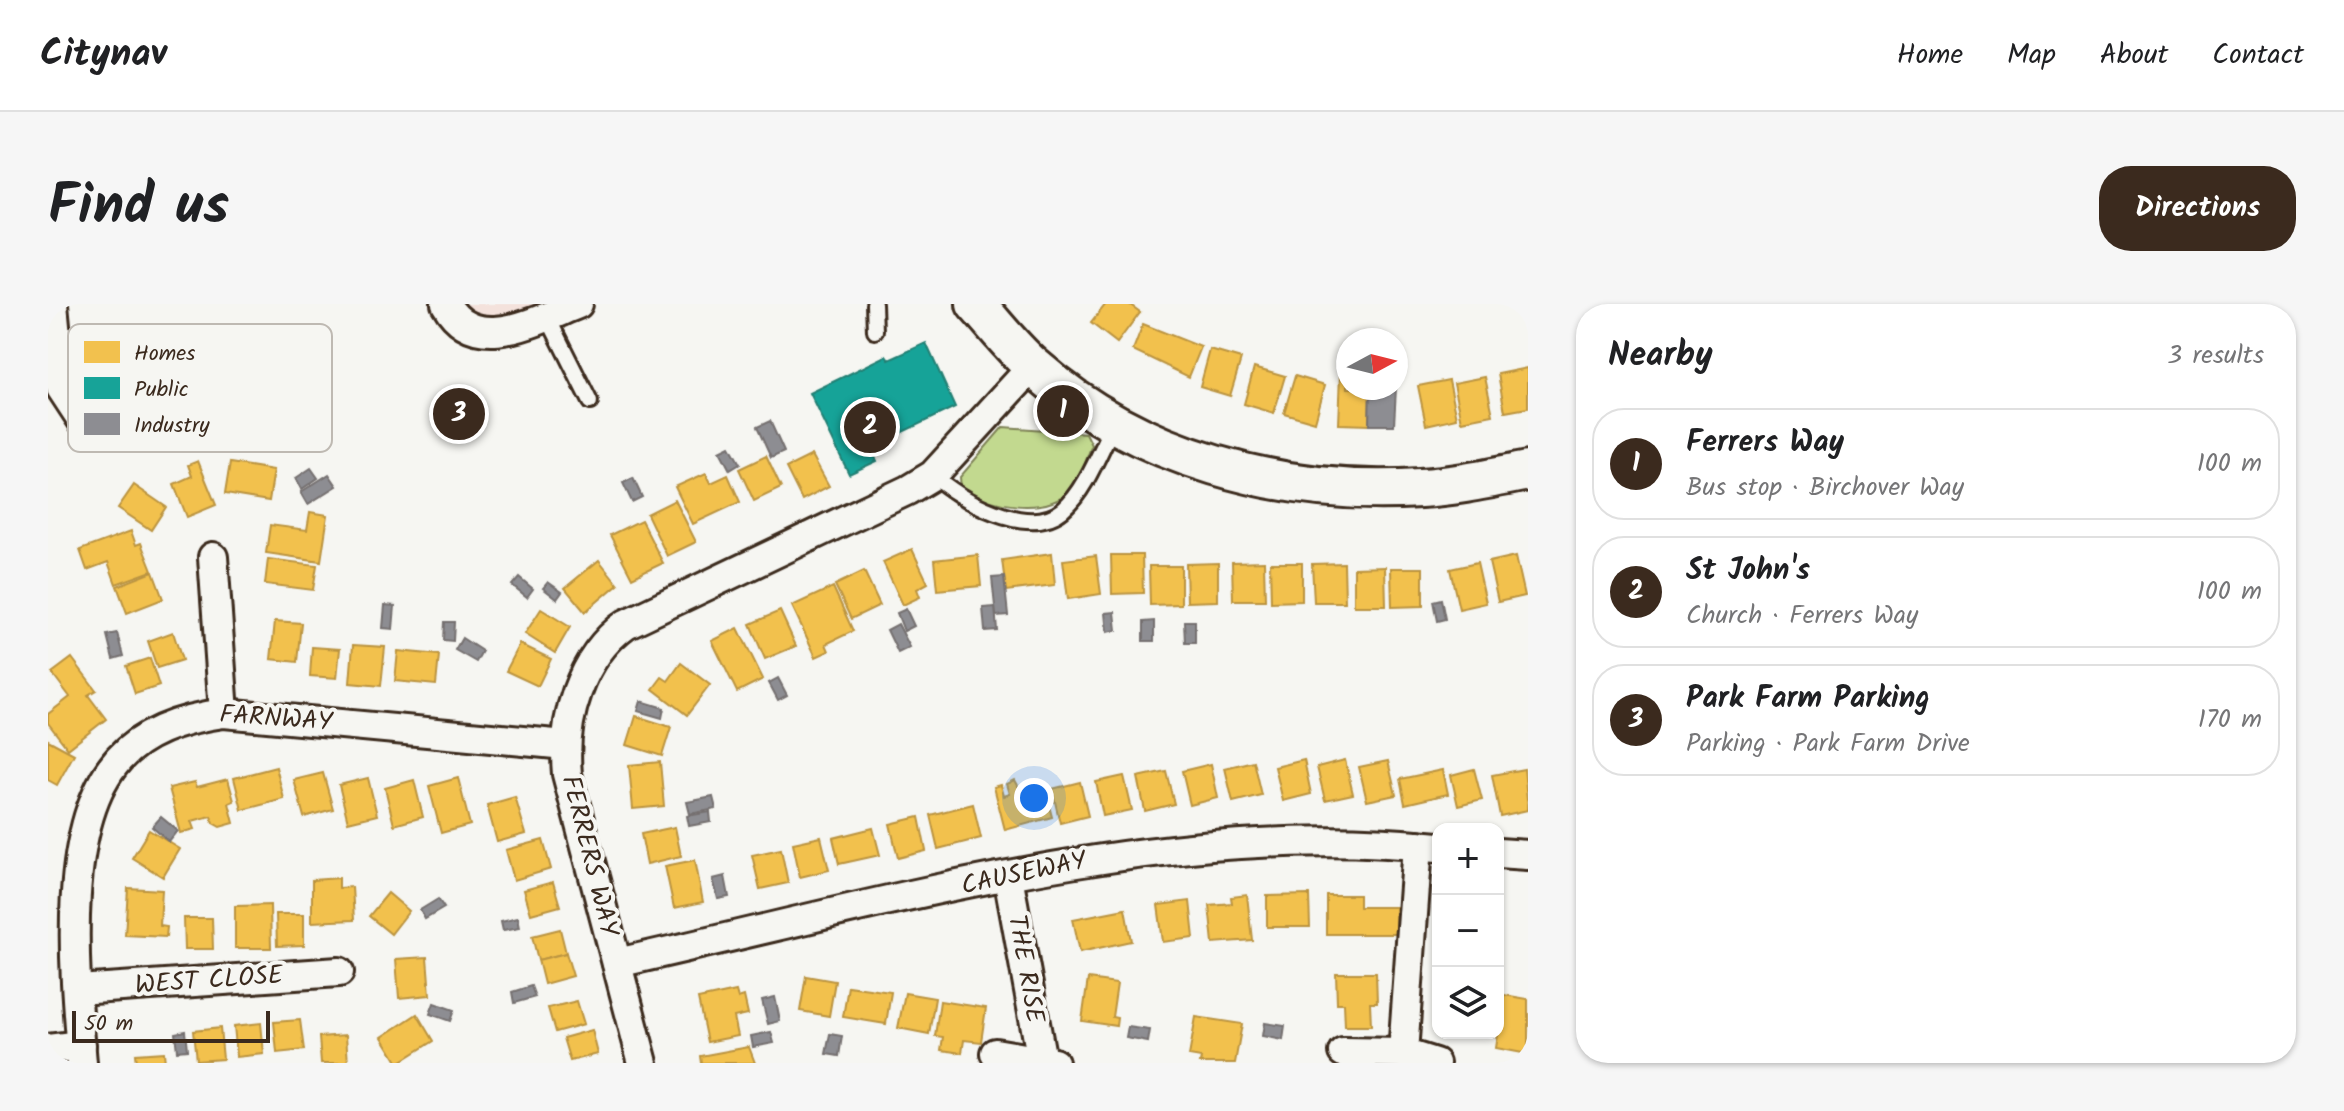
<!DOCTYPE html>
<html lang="en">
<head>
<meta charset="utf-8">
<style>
  body { margin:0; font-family:Kalam,sans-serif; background:#f6f6f6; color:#202124 }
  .controls { position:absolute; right:24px; bottom:24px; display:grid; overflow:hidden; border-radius:16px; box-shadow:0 2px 6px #0004 }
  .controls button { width:72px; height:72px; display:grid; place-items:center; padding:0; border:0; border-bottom:2px solid #e0e0e0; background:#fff; color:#202124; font:40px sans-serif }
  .compass { position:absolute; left:1288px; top:24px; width:72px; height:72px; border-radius:50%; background:#fff; box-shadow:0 2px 6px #0004; rotate:83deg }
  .scale { position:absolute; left:24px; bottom:20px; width:198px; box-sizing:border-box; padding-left:8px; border:4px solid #3b2a1e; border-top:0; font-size:22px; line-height:28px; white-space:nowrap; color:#3b2a1e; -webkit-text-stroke:6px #f6f6f2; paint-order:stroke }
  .you { position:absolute; left:986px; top:494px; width:28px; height:28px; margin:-20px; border:6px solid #fff; border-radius:50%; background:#1a73e8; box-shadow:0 0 0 12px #1a73e833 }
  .badge { display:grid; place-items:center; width:52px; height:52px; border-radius:50%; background:#3b2a1e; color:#fff; font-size:26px; font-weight:700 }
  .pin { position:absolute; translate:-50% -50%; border:4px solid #fff; box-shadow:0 2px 8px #0006 }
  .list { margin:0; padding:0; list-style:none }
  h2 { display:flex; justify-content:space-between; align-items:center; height:104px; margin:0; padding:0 32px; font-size:34px }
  h2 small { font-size:26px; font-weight:400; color:#757577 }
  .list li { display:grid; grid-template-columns:52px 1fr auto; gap:24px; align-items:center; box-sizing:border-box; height:112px; margin:0 16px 16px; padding:0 16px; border:2px solid #e0e0e0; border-radius:32px }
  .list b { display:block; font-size:30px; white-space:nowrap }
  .list p { margin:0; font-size:26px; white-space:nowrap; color:#757577 }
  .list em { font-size:26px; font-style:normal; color:#757577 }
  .icon { flex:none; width:44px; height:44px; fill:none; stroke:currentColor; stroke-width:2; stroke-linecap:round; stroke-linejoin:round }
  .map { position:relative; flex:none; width:1480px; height:759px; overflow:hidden; border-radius:32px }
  header { display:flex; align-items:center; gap:48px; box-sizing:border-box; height:112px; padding:0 40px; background:#fff; border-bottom:2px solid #e0e0e0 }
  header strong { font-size:38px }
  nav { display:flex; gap:44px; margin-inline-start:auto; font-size:28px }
  .intro { display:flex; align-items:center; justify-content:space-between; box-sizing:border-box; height:192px; padding:0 48px }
  h1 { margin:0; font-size:56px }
  .button { padding:20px 36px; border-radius:32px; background:#3b2a1e; color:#fff; font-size:28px; font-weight:700 }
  main { display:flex; gap:48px; padding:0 48px }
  aside { flex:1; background:#fff; border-radius:32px; box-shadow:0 2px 6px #0004 }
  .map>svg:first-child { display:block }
</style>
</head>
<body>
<header>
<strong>Citynav</strong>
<nav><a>Home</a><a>Map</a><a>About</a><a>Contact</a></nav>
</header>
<div class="intro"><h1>Find us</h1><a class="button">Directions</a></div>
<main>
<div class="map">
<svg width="1480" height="759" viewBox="0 0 1480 759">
  <rect width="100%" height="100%" fill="#f6f6f2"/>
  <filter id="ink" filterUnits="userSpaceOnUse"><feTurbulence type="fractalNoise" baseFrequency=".0125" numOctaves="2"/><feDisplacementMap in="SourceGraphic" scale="16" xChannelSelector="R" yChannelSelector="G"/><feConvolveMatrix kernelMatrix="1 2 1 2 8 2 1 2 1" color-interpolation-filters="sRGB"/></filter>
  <g filter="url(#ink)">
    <!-- built -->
    <polygon fill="#f4e2dc" points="412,0 492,0 448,18 428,15"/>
    <!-- green -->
    <path fill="#c2d98f" stroke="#7e8256" stroke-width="2" d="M955 123 1038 129 1044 141C1038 154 1033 176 1022 187 997 212 941 202 913 184L912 173Z"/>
    <!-- homes -->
    <g fill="#f2c14e" stroke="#bb9440" stroke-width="2">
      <polygon points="1058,0 1081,0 1092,8 1069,39 1043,19"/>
      <polygon points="1095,20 1153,43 1141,73 1085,46"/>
      <polygon points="1162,46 1193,55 1182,92 1152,83"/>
      <polygon points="1206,63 1237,72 1226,109 1196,100"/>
      <polygon points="1480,64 1480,104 1457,108 1450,70"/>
      <polygon points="1293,69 1300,70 1300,84 1322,84 1321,121 1291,120"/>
      <polygon points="1247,72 1277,81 1267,118 1236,109"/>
      <polygon points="1437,73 1445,111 1414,117 1406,79"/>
      <polygon points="1401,76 1409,114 1378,121 1370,82"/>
      <polygon points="764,151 781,182 754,196 738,164"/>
      <polygon points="718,152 733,184 706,197 691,165"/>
      <polygon points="150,157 168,201 139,213 126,180 144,172 140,161"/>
      <polygon points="182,159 226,166 221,197 177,190"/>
      <polygon points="658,169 663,179 680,171 692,198 645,220 627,183"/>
      <polygon points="86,181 118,203 103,226 70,204"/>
      <polygon points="627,196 648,238 619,252 599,210"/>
      <polygon points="262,208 280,211 273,257 218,249 222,221 259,226"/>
      <polygon points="593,216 615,259 584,274 562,231"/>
      <polygon points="83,227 88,241 93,239 104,267 68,280 60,258 39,266 32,246"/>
      <polygon points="864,245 880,279 869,285 872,293 855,301 835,258"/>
      <polygon points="1004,249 1007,281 958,287 954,256"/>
      <polygon points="930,251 933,282 889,286 886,256"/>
      <polygon points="1063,251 1094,251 1095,289 1064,290"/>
      <polygon points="1048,252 1053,290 1020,295 1015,256"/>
      <polygon points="1468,252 1477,292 1450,298 1441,258"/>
      <polygon points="220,255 269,261 265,286 217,280"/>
      <polygon points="551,256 570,280 537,308 517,284"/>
      <polygon points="1216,257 1217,296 1185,296 1184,258"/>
      <polygon points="1170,259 1170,297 1139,298 1138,260"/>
      <polygon points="1222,259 1254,259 1254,297 1223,298"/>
      <polygon points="1296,259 1297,298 1266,298 1264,260"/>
      <polygon points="1429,259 1438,299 1411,305 1402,265"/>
      <polygon points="1101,262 1133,262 1133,300 1102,301"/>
      <polygon points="1337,263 1338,302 1306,302 1306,264"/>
      <polygon points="1343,264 1375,264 1375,302 1344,303"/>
      <polygon points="816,267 832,301 803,315 787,281"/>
      <polygon points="105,268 115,295 79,309 69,282"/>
      <polygon points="785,283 805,327 778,340 781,347 768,353 744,302"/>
      <polygon points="493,305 522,323 507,349 477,330"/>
      <polygon points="732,307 748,342 717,355 702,320"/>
      <polygon points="227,317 253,319 249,358 223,355"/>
      <polygon points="690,324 715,375 689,388 664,337"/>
      <polygon points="125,328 134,356 109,364 100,337"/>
      <polygon points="472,340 503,355 490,382 458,367"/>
      <polygon points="305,341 337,343 333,382 302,379"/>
      <polygon points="264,343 292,345 289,374 262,372"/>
      <polygon points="350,347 391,351 388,381 347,377"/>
      <polygon points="24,354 48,386 40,391 58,415 20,445 0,419 0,410 22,393 4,369"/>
      <polygon points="102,354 111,382 87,390 78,362"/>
      <polygon points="633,359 662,381 639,411 605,385 614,373 620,377"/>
      <polygon points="588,412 623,423 614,452 579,441"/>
      <polygon points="0,436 26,450 9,481 0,476"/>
      <polygon points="1256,456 1263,490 1235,497 1227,463"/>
      <polygon points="1297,456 1305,490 1277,496 1269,463"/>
      <polygon points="1205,457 1213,491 1185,498 1177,464"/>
      <polygon points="1340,457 1348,491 1319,497 1311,463"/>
      <polygon points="612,458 616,502 585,505 581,461"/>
      <polygon points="1163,460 1170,494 1142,501 1134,467"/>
      <polygon points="228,463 236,495 194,506 186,474"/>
      <polygon points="1426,465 1434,496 1410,502 1403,471"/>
      <polygon points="1476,465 1480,506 1452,512 1444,471"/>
      <polygon points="1395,466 1400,490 1357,500 1352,475"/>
      <polygon points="1118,467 1126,500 1097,507 1090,473"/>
      <polygon points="275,469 285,505 256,513 246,476"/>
      <polygon points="1076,472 1084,506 1055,512 1048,478"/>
      <polygon points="320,474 329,511 300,518 291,481"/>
      <polygon points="410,474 422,521 393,529 381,482"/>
      <polygon points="180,475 186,497 181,499 186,519 172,523 165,519 163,512 144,517 147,525 133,529 121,484 147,478 149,483"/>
      <polygon points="366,476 375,513 346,521 337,484"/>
      <polygon points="967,476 973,487 996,482 1004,513 957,526 946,483 953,481 956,492 962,490 959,480"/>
      <polygon points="1032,478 1040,512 1012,519 1004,485"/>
      <polygon points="467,493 478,530 449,538 439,501"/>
      <polygon points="925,500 933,534 890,545 882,511"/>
      <polygon points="871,513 878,547 850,554 842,520"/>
      <polygon points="627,523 633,552 599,560 593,530"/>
      <polygon points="825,524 832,551 791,560 785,534"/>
      <polygon points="101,526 132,545 115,573 84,554"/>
      <polygon points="773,533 781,566 752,573 745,539"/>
      <polygon points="495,536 503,565 466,576 458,546"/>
      <polygon points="733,545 740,579 712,585 704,551"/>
      <polygon points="647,556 655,598 626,604 617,562"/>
      <polygon points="291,574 291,584 304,583 306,616 264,618 264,576"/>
      <polygon points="505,578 512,602 483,610 476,586"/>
      <polygon points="80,584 114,586 112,622 119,623 118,633 77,631"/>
      <polygon points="340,589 361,607 343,630 321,612"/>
      <polygon points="1199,591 1204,636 1165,639 1161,601 1184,599 1183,593"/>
      <polygon points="1261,591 1262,623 1219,623 1219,592"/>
      <polygon points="1278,591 1311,591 1311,603 1348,603 1348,630 1278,630"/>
      <polygon points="1142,597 1146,634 1115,638 1110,601"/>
      <polygon points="222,601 223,644 187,644 187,602"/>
      <polygon points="1077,605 1083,637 1032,648 1025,615"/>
      <polygon points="228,610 256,610 256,641 229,642"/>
      <polygon points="136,614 164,614 165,645 137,645"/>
      <polygon points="512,625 518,649 490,656 484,632"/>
      <polygon points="518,649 525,672 496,680 490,656"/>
      <polygon points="379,653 382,691 351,694 348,655"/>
      <polygon points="1288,669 1328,669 1329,699 1322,699 1323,722 1297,722 1296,699 1289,699"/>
      <polygon points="758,672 787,677 781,712 752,707"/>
      <polygon points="1040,675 1069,679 1064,713 1069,714 1068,722 1034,717"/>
      <polygon points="800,682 843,688 838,720 795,713"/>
      <polygon points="688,687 690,694 696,692 700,710 686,713 690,732 659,738 650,695"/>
      <polygon points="857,689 887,694 881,730 850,724"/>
      <polygon points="1456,691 1480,695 1480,750 1448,744"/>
      <polygon points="529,697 536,720 507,728 500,704"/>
      <polygon points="892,697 938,704 933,738 916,736 914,749 893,746 895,733 887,732"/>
      <polygon points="369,710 385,737 350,759 334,733"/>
      <polygon points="1148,713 1194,720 1187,759 1152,759 1153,754 1141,752"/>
      <polygon points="252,716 256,746 229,749 226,718"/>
      <polygon points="213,719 216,750 189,753 186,722"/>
      <polygon points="172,724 175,755 148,757 145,727"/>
      <polygon points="544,726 550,750 522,757 515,734"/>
      <polygon points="298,731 300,759 273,759 271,733"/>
      <polygon points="701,743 707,759 653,759 652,752"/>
      <polygon points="116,748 117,759 88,759 87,750"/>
    </g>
    <!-- public -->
    <polygon fill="#17a398" stroke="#227f73" stroke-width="2" points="878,39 907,103 823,143 829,157 801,170 762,89 838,52 841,56"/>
    <!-- industry -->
    <g fill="#8d8d92" stroke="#746f6f" stroke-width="2">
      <polygon points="1322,84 1348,84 1346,121 1321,121"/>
      <polygon points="722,117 736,148 723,154 709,123"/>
      <polygon points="682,142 692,160 682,166 672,147"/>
      <polygon points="263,164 270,174 254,185 248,174"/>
      <polygon points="281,170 289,182 260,200 253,188"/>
      <polygon points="585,174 594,193 584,198 575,179"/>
      <polygon points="471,273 485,285 479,293 464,281"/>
      <polygon points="956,273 960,311 948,312 944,274"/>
      <polygon points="500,278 514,288 509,295 495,284"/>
      <polygon points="1393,295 1397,315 1389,317 1385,297"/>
      <polygon points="337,301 347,302 345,325 335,324"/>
      <polygon points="947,303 949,326 937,327 935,304"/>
      <polygon points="858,305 866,322 856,327 849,309"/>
      <polygon points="1067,308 1069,326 1060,328 1058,309"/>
      <polygon points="1106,317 1106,337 1095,337 1095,318"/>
      <polygon points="1136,317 1147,317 1147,339 1137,339"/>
      <polygon points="396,318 406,318 405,337 395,336"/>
      <polygon points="850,320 862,343 850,349 839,326"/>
      <polygon points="69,329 75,352 65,355 59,331"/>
      <polygon points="414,334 434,347 428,358 407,346"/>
      <polygon points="730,374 739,391 730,396 721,379"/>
      <polygon points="593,397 616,404 614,414 590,407"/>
      <polygon points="665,493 668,505 642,510 639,498"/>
      <polygon points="662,508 663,518 641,522 639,512"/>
      <polygon points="113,513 130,527 121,538 104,523"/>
      <polygon points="677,572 681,593 670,595 665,575"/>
      <polygon points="390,595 396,604 377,615 372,606"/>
      <polygon points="470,613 472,623 455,626 453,617"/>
      <polygon points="483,682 487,693 466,699 464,688"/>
      <polygon points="727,693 732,717 720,720 714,696"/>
      <polygon points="386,699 406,706 402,717 382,710"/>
      <polygon points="1217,719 1237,722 1235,736 1215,732"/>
      <polygon points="1080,723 1102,726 1100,738 1078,734"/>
      <polygon points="137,727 139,746 129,747 127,729"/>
      <polygon points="723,728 726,739 705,743 703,732"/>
      <polygon points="782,730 794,732 791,752 778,750"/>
    </g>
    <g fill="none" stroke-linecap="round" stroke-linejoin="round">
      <defs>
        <g id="lane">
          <polyline points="826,0 827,27"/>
          <polyline points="499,12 542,98"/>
          <path d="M885 171C911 195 980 235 1015 206 1038 186 1052 147 1066 120"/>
        </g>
        <g id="street">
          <polyline points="5,0 13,84 34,116"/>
          <path d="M398 0C427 52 489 16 530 0"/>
          <polyline points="165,253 176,409"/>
          <polyline points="1370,541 1355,749 1387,759"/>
          <polyline points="1450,549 1480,551"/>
          <polyline points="960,572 994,757 1006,759"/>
          <path d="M569 659C836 600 1114 514 1390 543"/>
          <polyline points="30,686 291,668"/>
          <polyline points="0,745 33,741"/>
          <polyline points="1295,748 1355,749"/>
          <polyline points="947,749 994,757"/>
          <path d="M34 759C27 675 11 522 71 455 97 426 139 414 176 409L518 441"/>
          <path d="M595 759 519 470C514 416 532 353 578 320L860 186 885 171 985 62"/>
        </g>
        <path id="secondary" d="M928 0C947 21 965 45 986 63 1089 154 1236 193 1372 184 1408 182 1444 174 1480 167"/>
      </defs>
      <!-- lane casing -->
      <use href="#lane" stroke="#3b2a1e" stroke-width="20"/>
      <!-- street casing -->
      <use href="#street" stroke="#3b2a1e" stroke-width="34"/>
      <!-- secondary casing -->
      <use href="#secondary" stroke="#3b2a1e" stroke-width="44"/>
      <!-- lane -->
      <use href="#lane" stroke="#f6f6f2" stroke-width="14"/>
      <!-- street -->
      <use href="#street" stroke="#f6f6f2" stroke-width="28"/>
      <!-- secondary -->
      <use href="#secondary" stroke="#f6f6f2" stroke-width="38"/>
    </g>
  </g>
  <g text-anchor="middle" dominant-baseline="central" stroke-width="8" stroke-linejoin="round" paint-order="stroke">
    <!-- street labels -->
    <g font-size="26" fill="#3b2a1e" stroke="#f6f6f2">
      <text transform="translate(228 415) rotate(4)">FARNWAY</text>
      <text transform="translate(541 552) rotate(76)">FERRERS WAY</text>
      <text transform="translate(976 570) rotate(-12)">CAUSEWAY</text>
      <text transform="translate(977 665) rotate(80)">THE RISE</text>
      <text transform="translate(161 677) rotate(-4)">WEST CLOSE</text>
    </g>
  </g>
  <!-- legend -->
  <rect x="20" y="20" width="264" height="128" rx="12" fill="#f6f6f2" stroke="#beb9b2" stroke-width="2"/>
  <rect x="36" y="37" width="36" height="22" fill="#f2c14e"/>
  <rect x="36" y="73" width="36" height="22" fill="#17a398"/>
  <rect x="36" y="109" width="36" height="22" fill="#8d8d92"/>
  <g font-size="22" fill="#3b2a1e">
    <text x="86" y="56">Homes</text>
    <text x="86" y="92">Public</text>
    <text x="86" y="128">Industry</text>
  </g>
</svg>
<div class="controls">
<button>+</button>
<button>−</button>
<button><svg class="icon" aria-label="layers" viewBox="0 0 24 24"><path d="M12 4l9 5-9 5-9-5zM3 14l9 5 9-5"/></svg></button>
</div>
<svg class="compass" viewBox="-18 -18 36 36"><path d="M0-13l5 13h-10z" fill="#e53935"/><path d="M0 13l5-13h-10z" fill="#757577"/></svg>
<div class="scale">50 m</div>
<div class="you"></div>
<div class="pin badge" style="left:1015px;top:107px">1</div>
<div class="pin badge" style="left:822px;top:123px">2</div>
<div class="pin badge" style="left:411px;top:110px">3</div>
</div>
<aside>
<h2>Nearby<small>3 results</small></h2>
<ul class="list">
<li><span class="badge">1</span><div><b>Ferrers Way</b><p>Bus stop · Birchover Way</p></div><em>100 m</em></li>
<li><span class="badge">2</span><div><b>St John's</b><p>Church · Ferrers Way</p></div><em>100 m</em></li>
<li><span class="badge">3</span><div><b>Park Farm Parking</b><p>Parking · Park Farm Drive</p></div><em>170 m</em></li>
</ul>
</aside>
</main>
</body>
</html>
